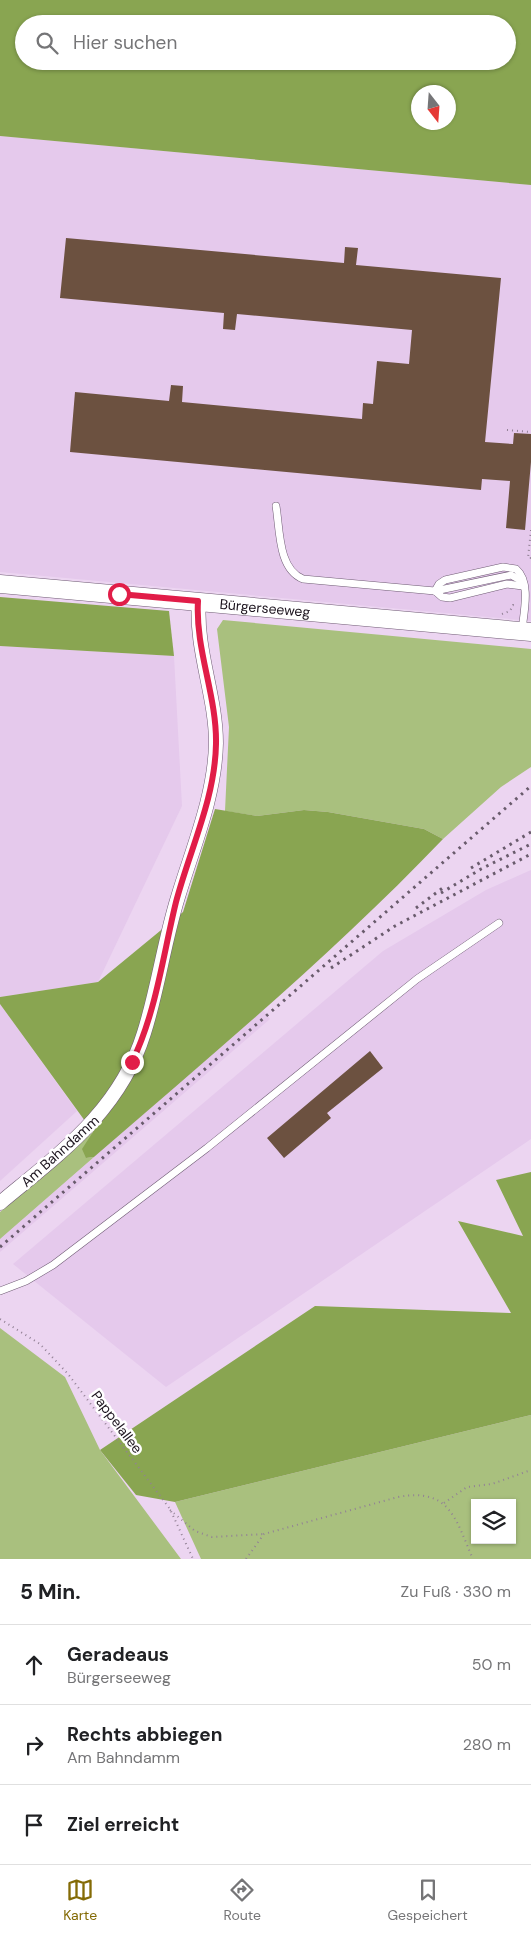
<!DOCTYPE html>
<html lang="de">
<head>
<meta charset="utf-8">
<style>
  body { margin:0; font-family:"DM Sans",sans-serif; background:#f6f6f6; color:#202124 }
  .controls { position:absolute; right:15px; bottom:15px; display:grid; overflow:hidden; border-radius:0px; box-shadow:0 1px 4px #0004 }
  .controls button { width:45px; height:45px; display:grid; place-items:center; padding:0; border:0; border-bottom:1px solid #e0e0e0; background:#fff; color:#202124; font:25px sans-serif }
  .compass { position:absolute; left:411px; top:85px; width:45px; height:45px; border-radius:50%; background:#fff; box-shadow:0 1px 4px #0004; rotate:163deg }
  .stop { position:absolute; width:15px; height:15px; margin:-11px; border:4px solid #e11d48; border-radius:50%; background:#fff }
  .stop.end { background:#e11d48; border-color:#fff; box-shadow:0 1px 5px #0008 }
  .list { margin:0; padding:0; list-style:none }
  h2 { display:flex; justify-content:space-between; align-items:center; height:65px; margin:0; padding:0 20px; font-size:21px }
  h2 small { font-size:16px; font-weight:400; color:#757577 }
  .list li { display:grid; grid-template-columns:32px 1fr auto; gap:15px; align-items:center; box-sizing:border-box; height:80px; padding:0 20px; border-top:1px solid #e0e0e0 }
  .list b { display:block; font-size:19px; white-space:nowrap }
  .list p { margin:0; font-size:16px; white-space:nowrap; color:#757577 }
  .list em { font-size:16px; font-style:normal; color:#757577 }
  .icon { flex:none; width:28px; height:28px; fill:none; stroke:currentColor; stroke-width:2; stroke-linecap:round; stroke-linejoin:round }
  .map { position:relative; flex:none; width:531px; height:1559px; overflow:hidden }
  .search { position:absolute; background:#fff; box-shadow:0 1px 4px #0004; left:15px; right:15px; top:15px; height:55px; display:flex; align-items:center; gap:12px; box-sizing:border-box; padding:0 18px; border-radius:28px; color:#757577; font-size:19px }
  .sheet { height:305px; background:#fff }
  nav { display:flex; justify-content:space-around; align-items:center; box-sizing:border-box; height:70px; border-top:1px solid #e0e0e0; background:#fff; font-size:14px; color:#757577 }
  nav a { display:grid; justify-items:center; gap:2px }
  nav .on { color:#846b06 }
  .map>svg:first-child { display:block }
</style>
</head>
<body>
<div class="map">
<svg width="531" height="1559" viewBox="0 0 531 1559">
  <rect width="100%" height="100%" fill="#ecd5f1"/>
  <!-- built -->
  <g fill="#e5c9ec">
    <polygon points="0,136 531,185 531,621 0,572"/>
    <polygon points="0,646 174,656 182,806 98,982 0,997"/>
    <polygon points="531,870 531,1139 166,1387 13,1264 383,951 486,890"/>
    <polygon points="0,1004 77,1111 0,1181"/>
    <polygon points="263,1010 270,1019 0,1252 0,1239"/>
  </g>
  <!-- green -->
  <g fill="#a9c07e" fill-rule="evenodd">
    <polygon points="223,620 531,649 531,767 501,787 443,839 424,829 328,812 304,810 257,816 225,811 229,727 217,629"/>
    <polygon points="93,1132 86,1158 94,1157 0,1239 0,1212"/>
    <polygon points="0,1328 65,1377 100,1450 181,1559 0,1559"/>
    <path d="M531 1415V1559H201L175 1502ZM475 1503H512V1540H475Z"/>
  </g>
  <!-- forest -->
  <g fill="#89a551" fill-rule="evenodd">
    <path d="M0 0H531V185L0 136ZM24 24H507V61H24ZM448 92V122H418V92Z"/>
    <polygon points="0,597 169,611 174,656 0,646"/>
    <path d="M215 809 257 816 304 810 328 812 424 829 443 839C334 953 213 1054 94 1157L86 1158 82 1149 93 1132 0 1004V997L98 982 183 912Z"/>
    <polygon points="531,1172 531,1415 175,1502 136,1495 100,1450 315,1306 511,1313 458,1221 523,1236 496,1180"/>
  </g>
  <!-- building -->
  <g fill="#6c5140">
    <polygon points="66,238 344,263 345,247 358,248 356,265 501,278 485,442 513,444 514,433 531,434 531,462 525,530 506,528 510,481 482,479 481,490 70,452 75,392 169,401 171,385 183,386 182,402 362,419 363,403 373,404 377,361 409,364 412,330 237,314 235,330 223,329 224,313 60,298"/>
    <polygon points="370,1051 383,1068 327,1113 331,1118 284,1158 267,1138"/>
  </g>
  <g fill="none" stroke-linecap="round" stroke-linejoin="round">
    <defs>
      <g id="service">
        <path d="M276 506C280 530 278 569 303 579L435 591 511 575 520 580 523 586"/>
        <path d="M435 591 439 584 445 580 503 567 516 569C531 582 524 611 522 630"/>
        <polyline points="435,591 442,597 450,598 507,584 523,586"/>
        <polyline points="0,1291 26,1281 53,1265 207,1148 417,979 499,923"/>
      </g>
      <path id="minor" d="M0 1203C60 1153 120 1111 144 1033 158 989 164 942 178 897 193 847 215 796 216 743 216 695 195 649 199 601"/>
      <g id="tertiary">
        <path id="s1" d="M0 584 531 632"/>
      </g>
    </defs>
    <!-- service casing -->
    <use href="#service" stroke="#6f5b74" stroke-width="8"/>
    <!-- minor casing -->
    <use href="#minor" stroke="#6f5b74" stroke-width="15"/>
    <!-- tertiary casing -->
    <use href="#tertiary" stroke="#6f5b74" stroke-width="19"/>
    <!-- path -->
    <g stroke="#928195" stroke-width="2" stroke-dasharray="1 4" stroke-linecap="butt">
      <polyline points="507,430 531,432"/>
      <polyline points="531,530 528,558 531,558"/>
      <polyline points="502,614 510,611 513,605 516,606"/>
      <polyline points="0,1319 40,1344 68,1374 170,1509 193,1559"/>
      <polyline points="444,1503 467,1487 492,1484 531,1470"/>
      <polyline points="170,1510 195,1531 212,1537 264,1534"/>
      <path d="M246 1559 264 1534 398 1497C451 1487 456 1521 473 1559"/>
    </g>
    <!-- service -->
    <use href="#service" stroke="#fff" stroke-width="7"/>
    <!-- minor -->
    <use href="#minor" stroke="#fff" stroke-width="14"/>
    <!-- tertiary -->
    <use href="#tertiary" stroke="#fff" stroke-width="18"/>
    <!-- rail -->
    <g stroke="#695b6c" stroke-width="3" stroke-dasharray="2.5 5" stroke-linecap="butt">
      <polyline points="471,868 531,832"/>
      <polyline points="441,893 481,869 531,844"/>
      <polyline points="416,908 444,887"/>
      <polyline points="331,968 395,926 531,854"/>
      <polyline points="0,1247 531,786"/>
    </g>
  </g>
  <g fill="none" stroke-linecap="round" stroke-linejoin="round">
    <!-- route -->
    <path stroke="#e11d48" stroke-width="6" d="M119 594 198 601C195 649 217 696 216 744 215 799 190 849 176 902 163 955 156 1013 132 1062"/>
  </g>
  <g text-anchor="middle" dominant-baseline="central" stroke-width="5" stroke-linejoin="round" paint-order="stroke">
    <!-- street labels -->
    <g font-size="14" fill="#1b131d" stroke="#fff">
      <text stroke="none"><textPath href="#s1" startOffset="266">Bürgerseeweg</textPath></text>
      <text transform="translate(60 1151) rotate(-42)">Am Bahndamm</text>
      <text transform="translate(117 1422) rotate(53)">Pappelallee</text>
    </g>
  </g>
</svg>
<div class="controls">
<button><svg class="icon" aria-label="layers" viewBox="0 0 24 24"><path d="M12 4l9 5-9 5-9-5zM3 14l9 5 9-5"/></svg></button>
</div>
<svg class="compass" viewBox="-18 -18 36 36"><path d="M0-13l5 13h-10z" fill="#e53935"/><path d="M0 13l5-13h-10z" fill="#757577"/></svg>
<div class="stop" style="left:119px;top:594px"></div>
<div class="stop end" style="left:132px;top:1062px"></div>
<div class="search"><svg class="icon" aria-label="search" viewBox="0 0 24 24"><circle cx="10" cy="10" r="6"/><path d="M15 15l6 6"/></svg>Hier suchen</div>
</div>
<section class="sheet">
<h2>5 Min.<small>Zu Fuß · 330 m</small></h2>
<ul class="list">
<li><svg class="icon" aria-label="ahead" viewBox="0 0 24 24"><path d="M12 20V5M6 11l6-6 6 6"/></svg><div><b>Geradeaus</b><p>Bürgerseeweg</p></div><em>50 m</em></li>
<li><svg class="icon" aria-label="right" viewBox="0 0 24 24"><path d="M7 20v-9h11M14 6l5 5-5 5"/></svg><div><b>Rechts abbiegen</b><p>Am Bahndamm</p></div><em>280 m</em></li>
<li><svg class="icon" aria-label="arrive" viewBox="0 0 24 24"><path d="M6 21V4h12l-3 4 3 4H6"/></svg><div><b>Ziel erreicht</b></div></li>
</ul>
</section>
<nav>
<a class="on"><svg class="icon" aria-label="map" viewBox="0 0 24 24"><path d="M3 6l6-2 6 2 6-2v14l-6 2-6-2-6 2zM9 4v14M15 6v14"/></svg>Karte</a>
<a><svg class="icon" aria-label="directions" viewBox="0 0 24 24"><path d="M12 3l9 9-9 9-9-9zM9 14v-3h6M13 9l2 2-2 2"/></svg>Route</a>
<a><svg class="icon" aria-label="saved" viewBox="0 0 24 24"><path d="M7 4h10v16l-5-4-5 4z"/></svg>Gespeichert</a>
</nav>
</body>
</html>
